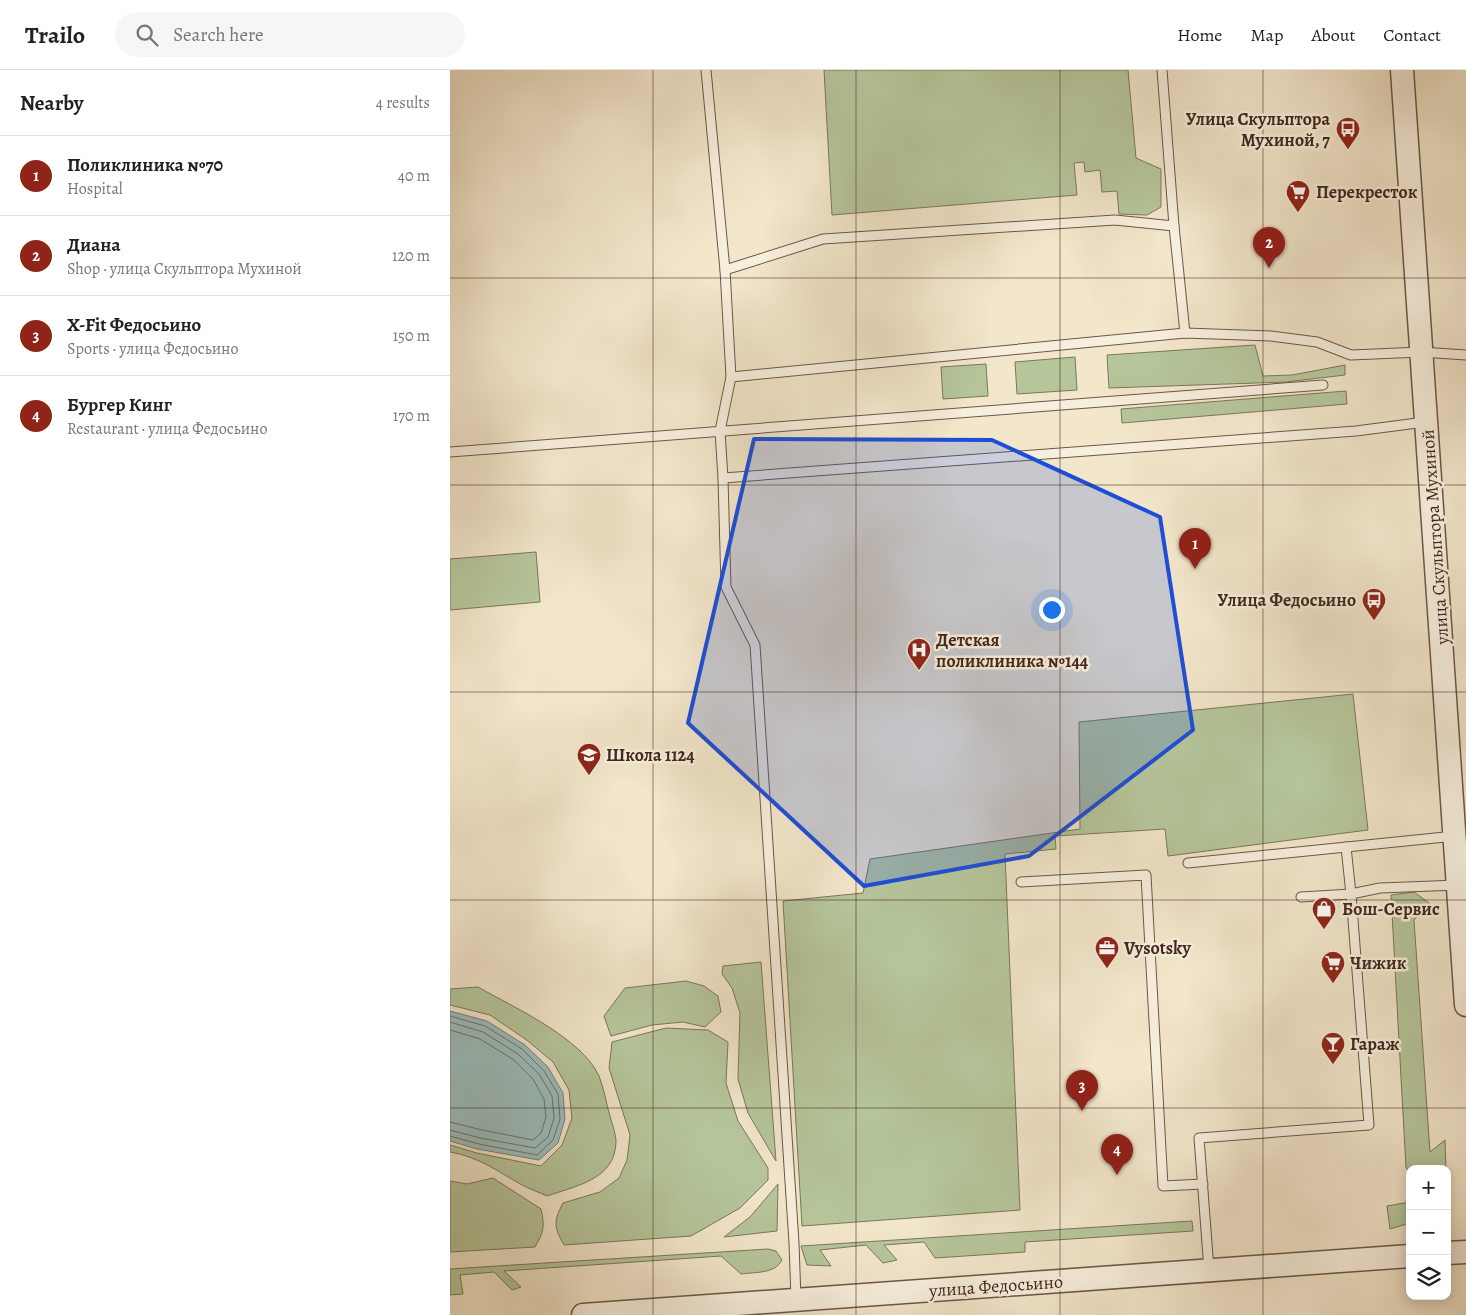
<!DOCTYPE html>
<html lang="en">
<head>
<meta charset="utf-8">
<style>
  body { margin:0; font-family:Alegreya,serif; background:#f6f6f6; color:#222 }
  .controls { position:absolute; right:15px; bottom:15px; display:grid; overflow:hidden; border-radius:10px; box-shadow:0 2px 12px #0003 }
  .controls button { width:45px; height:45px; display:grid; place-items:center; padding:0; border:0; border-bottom:1px solid #e0e0e0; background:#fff; color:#222; font:25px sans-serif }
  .you { position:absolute; left:601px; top:539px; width:18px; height:18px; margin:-12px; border:4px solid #fff; border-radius:50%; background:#1a73e8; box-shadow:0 0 0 8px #1a73e833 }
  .badge { display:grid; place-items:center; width:32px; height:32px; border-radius:50%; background:#8f2418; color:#fff; font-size:16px; font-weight:700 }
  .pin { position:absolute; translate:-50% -41px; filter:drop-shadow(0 1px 2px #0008) }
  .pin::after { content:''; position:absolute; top:26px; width:18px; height:15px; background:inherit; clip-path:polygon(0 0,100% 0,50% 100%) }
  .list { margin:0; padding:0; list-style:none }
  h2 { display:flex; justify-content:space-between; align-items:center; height:65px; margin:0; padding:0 20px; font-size:21px }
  h2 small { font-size:16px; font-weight:400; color:#767676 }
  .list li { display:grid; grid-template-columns:32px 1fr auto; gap:15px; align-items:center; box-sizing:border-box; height:80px; padding:0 20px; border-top:1px solid #e0e0e0 }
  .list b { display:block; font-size:19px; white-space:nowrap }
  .list p { margin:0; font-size:16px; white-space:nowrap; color:#767676 }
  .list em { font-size:16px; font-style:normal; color:#767676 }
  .icon { flex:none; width:28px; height:28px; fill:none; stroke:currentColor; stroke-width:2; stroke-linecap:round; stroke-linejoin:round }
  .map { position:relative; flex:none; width:1016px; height:1245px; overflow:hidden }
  header { display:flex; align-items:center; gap:30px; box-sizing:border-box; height:70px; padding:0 25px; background:#fff; border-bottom:1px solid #e0e0e0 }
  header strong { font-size:24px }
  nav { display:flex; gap:28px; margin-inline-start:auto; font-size:18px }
  .search { width:350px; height:45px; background:#f6f6f6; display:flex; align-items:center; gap:12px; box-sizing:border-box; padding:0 18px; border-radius:28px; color:#767676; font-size:19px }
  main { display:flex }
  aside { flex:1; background:#fff }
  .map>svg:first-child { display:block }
</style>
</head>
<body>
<header>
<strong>Trailo</strong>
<div class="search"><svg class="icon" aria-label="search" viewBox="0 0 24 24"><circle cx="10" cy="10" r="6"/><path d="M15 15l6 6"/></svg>Search here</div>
<nav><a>Home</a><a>Map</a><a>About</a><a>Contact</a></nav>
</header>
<main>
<aside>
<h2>Nearby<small>4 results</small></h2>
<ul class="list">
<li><span class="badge">1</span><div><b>Поликлиника №70</b><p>Hospital</p></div><em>40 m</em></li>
<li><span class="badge">2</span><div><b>Диана</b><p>Shop · улица Скульптора Мухиной</p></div><em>120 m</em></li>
<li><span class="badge">3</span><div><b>X-Fit Федосьино</b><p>Sports · улица Федосьино</p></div><em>150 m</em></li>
<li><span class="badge">4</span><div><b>Бургер Кинг</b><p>Restaurant · улица Федосьино</p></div><em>170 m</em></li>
</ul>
</aside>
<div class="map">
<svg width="1016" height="1245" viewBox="0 0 1016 1245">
  <rect width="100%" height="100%" fill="#f2e6cb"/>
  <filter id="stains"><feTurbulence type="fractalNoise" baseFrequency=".004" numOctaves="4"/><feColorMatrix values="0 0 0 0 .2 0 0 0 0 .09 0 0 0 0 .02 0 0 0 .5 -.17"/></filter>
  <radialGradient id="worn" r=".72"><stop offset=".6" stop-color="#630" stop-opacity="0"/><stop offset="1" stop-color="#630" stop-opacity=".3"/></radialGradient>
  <!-- green -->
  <g fill="#b6c69b" stroke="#7c765c">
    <polygon points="374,0 678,0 686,88 711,99 711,137 697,145 669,144 667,121 652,122 650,100 635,102 634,92 624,93 627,125 382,145"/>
    <polygon points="805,275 813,306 842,305 895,295 895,305 836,312 659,318 657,285"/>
    <polygon points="625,287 627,320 567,324 565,292"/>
    <polygon points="536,294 538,326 493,329 491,297"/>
    <polygon points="896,321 897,334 672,353 671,339"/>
    <polygon points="86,482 90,532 0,540 0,489"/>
    <polygon points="903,624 918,760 718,786 715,759 605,766 606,779 555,784 570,1140 352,1156 333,831 413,823 420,789 630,759 629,652"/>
    <polygon points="964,822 979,833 979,842 967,847 964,850 980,1082 995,1070 996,1099 960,1099 960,1101 956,1098 941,825"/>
    <polygon points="311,892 326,1091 298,1043 288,1009 290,943 282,918 272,904 273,896"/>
    <polygon points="236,911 254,916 268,926 271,942 255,957 233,952 202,955 161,966 154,946 175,918"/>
    <path d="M28 917C63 937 132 968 149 1006 154 1018 156 1033 160 1046 162 1054 166 1064 166 1072 165 1110 125 1116 97 1126 88 1122 80 1119 72 1115 47 1101 29 1087 0 1082V1075L27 1083 91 1096 112 1075 122 1048 119 1020 103 992 78 971 40 945 0 935V919Z"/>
    <path d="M216 958 258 960 278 972 276 1013 288 1051 318 1098V1110L290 1138 241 1166 114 1175C104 1157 103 1152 113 1133L150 1122 169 1108 177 1090 180 1065 159 998 162 972Z"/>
    <path d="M43 1108 91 1139C95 1157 94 1161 85 1177L0 1182V1111L17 1114Z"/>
    <polygon points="328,1114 327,1161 274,1167 300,1147"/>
    <polygon points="960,1132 960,1153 940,1159 937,1136"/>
    <polygon points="742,1151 743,1161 575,1172 575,1182 485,1188 474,1172 434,1175 447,1190 433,1193 416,1175 370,1180 381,1196 357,1195 351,1176"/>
    <path d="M318 1179 326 1181 332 1190C325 1204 305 1202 291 1204L271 1186 54 1201 71 1217 62 1220 44 1202 10 1205 13 1224 0 1225V1199Z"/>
  </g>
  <!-- water -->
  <polygon fill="#9cbebd" stroke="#78817d" points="0,941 37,951 75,975 98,997 113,1023 115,1049 108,1073 89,1090 27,1079 0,1071"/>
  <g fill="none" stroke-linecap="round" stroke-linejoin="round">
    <!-- shore -->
    <g stroke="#6f726c" stroke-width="1">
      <polyline points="0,946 35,956 72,979 94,1001 108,1024 110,1049 103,1070 87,1085 29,1074 0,1066"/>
      <polyline points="0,952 33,962 68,984 89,1004 102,1026 104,1048 98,1067 85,1078 30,1068 0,1060"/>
      <polyline points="0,960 30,969 64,990 83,1009 94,1029 96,1047 91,1063 83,1070 32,1060 0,1052"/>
    </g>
    <defs>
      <g id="service">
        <polyline points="256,0 275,200 281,307 270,361 273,408 276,517 305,575 344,1173 346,1229"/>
        <polyline points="712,0 724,156 735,263"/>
        <polyline points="275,200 373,169 665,150 724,156"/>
        <polyline points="281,307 735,263 821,266 867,272 901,285 971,282 1016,285"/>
        <polyline points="0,382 873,315"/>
        <polyline points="273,408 906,361 975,352"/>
        <polyline points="738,793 1005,766"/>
        <polyline points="571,812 696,805 713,1116 753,1114"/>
        <polyline points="851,827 901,824 930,818 1008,815"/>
        <polyline points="759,1200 749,1068 919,1055 901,824 896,777"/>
      </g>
      <g id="tertiary">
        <polyline points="952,0 1016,935"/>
        <polyline points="997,1183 1016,1182"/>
        <polyline points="133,1245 960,1186"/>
      </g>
    </defs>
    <!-- service casing -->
    <use href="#service" stroke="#6e5648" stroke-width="11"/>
    <!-- tertiary casing -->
    <use href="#tertiary" stroke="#6e5648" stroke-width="25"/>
    <!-- service -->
    <use href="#service" stroke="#f7efdd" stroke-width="9"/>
    <!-- tertiary -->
    <use href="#tertiary" stroke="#f7efdd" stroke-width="22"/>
  </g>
  <!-- marked area -->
  <path fill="#1d4ed8" fill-opacity="0.2" stroke="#1d4ed8" stroke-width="4" stroke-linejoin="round" d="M304 369 542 370 710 447 743 660 579 786 414 816 238 653Z"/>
  <!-- grid -->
  <path fill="none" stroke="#42261c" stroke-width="1" stroke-opacity="0.55" d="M203 0V1245M406 0V1245M610 0V1245M813 0V1245M0 208H1016M0 415H1016M0 622H1016M0 830H1016M0 1038H1016"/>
  <!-- icons -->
  <defs>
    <symbol id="bus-pin" viewBox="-11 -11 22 30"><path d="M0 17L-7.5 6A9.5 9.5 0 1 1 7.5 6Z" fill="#8f2418" stroke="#f7efdd"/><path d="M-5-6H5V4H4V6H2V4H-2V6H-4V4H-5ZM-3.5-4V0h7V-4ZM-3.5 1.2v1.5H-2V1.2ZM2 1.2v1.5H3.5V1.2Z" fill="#fff"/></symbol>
    <symbol id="supermarket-pin" viewBox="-11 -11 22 30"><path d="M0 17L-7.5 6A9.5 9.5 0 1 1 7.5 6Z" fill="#8f2418" stroke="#f7efdd"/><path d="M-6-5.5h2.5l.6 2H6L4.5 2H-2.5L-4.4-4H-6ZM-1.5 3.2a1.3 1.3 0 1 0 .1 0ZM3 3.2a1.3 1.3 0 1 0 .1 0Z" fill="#fff"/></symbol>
    <symbol id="hospital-pin" viewBox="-11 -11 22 30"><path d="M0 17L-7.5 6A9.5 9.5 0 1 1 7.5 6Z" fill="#8f2418" stroke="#f7efdd"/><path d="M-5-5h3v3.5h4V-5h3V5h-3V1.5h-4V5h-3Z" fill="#fff"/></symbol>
    <symbol id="school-pin" viewBox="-11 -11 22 30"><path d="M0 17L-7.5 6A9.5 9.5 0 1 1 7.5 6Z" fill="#8f2418" stroke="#f7efdd"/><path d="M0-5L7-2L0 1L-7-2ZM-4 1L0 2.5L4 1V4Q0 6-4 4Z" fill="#fff"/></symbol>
    <symbol id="shop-pin" viewBox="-11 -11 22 30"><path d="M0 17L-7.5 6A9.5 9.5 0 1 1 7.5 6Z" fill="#8f2418" stroke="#f7efdd"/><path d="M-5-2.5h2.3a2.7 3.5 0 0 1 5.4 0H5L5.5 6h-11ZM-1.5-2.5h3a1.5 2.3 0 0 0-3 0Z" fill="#fff"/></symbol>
    <symbol id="office-pin" viewBox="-11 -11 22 30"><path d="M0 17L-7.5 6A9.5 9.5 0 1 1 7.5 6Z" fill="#8f2418" stroke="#f7efdd"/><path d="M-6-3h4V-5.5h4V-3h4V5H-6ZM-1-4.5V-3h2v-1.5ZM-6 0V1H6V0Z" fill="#fff"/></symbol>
    <symbol id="bar-pin" viewBox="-11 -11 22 30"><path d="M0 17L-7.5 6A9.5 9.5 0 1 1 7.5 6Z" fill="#8f2418" stroke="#f7efdd"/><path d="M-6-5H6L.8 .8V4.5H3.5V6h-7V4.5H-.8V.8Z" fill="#fff"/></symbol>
  </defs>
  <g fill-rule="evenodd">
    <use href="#bus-pin" x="884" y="45" width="28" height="38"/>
    <use href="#supermarket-pin" x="834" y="108" width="28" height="38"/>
    <use href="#bus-pin" x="910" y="516" width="28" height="38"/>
    <use href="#hospital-pin" x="455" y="566" width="28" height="38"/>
    <use href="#school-pin" x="125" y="671" width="28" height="38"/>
    <use href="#shop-pin" x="860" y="825" width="28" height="38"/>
    <use href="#office-pin" x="643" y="864" width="28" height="38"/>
    <use href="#supermarket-pin" x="869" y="879" width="28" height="38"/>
    <use href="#bar-pin" x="869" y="960" width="28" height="38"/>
  </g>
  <g text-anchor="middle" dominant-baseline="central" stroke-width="5" stroke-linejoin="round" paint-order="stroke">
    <!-- poi labels -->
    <g font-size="18" font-weight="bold" fill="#42261c" stroke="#f7efdd" text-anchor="start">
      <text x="880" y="49" text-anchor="end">Улица Скульптора<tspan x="880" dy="21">Мухиной, 7</tspan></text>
      <text x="866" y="122">Перекресток</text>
      <text x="906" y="530" text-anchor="end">Улица Федосьино</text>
      <text x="486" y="570">Детская<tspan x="486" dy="21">поликлиника №144</tspan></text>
      <text x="156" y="685">Школа 1124</text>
      <text x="892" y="839">Бош-Сервис</text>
      <text x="674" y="878">Vysotsky</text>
      <text x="900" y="893">Чижик</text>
      <text x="900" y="974">Гараж</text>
    </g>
    <!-- street labels -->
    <g font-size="18" fill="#42261c" stroke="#f7efdd">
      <text transform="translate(985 467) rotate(-94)">улица Скульптора Мухиной</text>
      <text transform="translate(546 1216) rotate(-4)">улица Федосьино</text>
    </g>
  </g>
  <rect width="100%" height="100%" filter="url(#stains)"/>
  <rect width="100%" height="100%" fill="url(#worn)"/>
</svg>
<div class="controls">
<button>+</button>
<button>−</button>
<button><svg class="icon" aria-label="layers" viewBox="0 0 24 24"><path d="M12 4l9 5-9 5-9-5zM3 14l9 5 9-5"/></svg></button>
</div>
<div class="you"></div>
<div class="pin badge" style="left:745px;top:499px">1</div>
<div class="pin badge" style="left:819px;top:198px">2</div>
<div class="pin badge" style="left:632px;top:1041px">3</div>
<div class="pin badge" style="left:667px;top:1105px">4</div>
</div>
</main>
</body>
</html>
